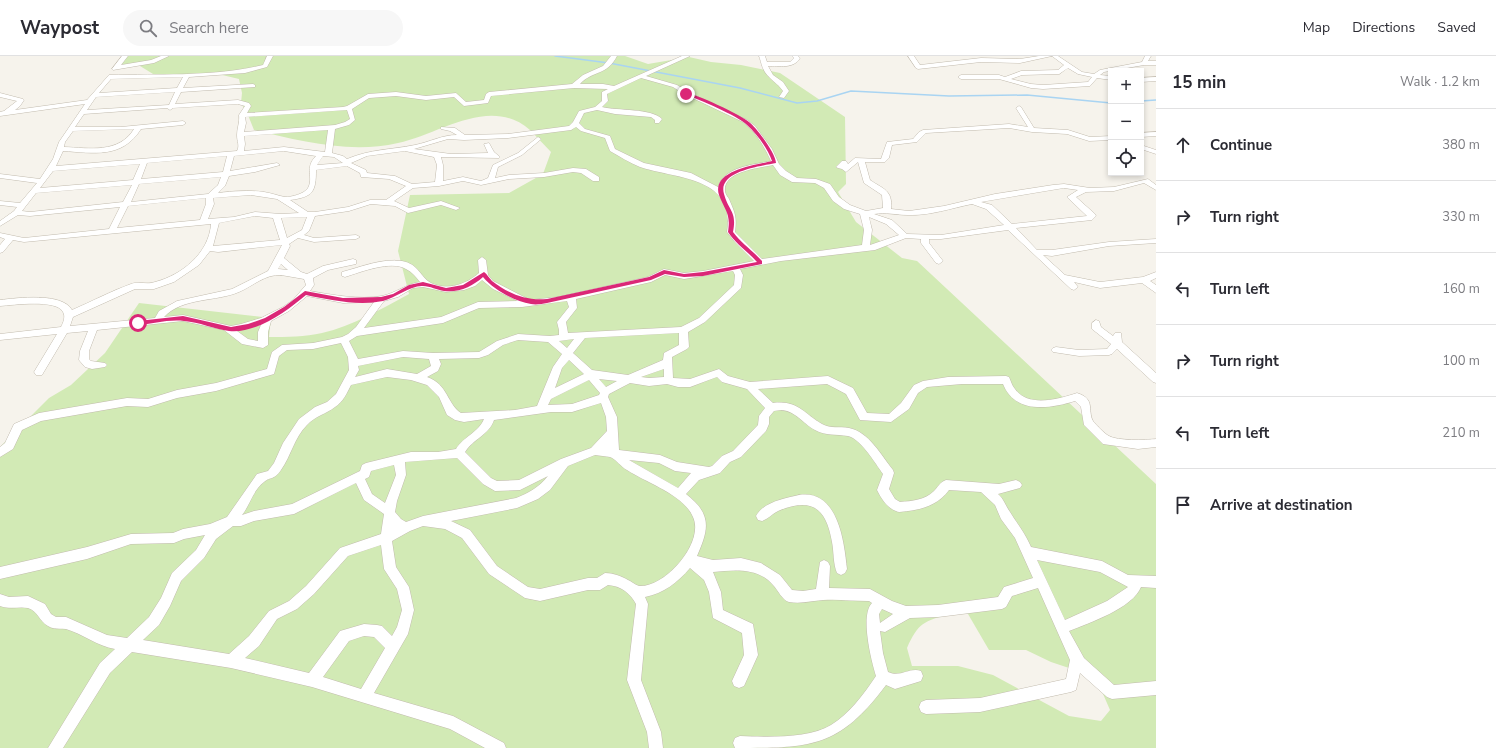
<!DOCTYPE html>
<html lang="en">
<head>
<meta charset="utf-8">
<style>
  body { margin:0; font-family:"Nunito Sans",sans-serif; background:#f7f7f7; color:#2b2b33 }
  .controls { position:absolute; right:12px; top:12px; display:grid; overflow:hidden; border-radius:0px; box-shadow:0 2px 6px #0003 }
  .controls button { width:36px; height:36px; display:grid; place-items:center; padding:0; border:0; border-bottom:1px solid #e1e1e2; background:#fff; color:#2b2b33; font:20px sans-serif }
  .stop { position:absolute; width:12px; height:12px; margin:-9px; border:3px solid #db2777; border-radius:50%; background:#fff }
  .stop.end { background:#db2777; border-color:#fff; box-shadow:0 1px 4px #0008 }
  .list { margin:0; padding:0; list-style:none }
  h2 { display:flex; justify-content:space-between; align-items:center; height:52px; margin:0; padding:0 16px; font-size:17px }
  h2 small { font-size:13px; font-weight:400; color:#7c7c81 }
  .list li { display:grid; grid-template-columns:26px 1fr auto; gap:12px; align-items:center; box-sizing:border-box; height:72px; padding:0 16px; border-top:1px solid #e1e1e2 }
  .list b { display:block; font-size:15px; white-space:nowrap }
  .list em { font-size:13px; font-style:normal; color:#7c7c81 }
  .icon { flex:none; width:22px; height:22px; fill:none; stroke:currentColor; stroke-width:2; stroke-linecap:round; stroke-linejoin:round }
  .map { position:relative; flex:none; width:1156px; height:692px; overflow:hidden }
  header { display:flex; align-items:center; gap:24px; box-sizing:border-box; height:56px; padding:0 20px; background:#fff; border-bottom:1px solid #e1e1e2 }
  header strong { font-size:19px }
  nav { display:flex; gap:22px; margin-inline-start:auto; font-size:14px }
  .search { width:280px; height:36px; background:#f7f7f7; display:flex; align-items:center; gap:10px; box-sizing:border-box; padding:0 14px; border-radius:22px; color:#7c7c81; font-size:15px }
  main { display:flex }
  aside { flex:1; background:#fff }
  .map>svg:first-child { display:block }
</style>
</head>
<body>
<header>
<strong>Waypost</strong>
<div class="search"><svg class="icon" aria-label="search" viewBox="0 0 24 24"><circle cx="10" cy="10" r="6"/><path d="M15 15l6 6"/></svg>Search here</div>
<nav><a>Map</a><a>Directions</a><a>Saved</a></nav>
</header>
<main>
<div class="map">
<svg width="1156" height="692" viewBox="0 0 1156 692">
  <rect width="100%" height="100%" fill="#f6f3ec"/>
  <!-- green -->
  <path fill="#d2eab5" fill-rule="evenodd" d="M125 0H625L648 8 689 1 711 6 741 9 780 17 845 61 846 128 838 136 856 166 902 202 917 205 1156 428V692H0V391L49 342 71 329 105 297 139 247 271 262 269 281C287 281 305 281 322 277 353 270 381 253 409 238L398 195 410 139 509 137 543 118 551 96C544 89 537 81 530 74 490 39 440 78 398 87 350 98 300 85 254 74L248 59 241 47 242 37 239 23 218 18 158 21 140 10 119 9ZM950 558H968L989 594H1026L1051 606 1084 617 1100 631 1110 654 1101 665 1069 660 993 619 958 610H912L907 592C918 567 924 565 950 558Z"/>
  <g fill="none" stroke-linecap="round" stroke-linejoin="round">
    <!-- stream -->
    <g stroke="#a9d4f2" stroke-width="1.5">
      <polyline points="555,0 609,7 740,32 797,47 817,45 851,35 949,40 1027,39 1111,47"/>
      <polyline points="1141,45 1156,44"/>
    </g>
    <defs>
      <g id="minor">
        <polygon points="122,0 128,0 121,9 151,4 161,0 169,0 154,7 113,14 112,13"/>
        <path d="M267 0H273L267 11 245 17 189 21 183 32 253 28 255 29V31L181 36 175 48 238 44 249 47 251 50 247 57 343 51 347 50 368 38 396 36 426 40 456 37 466 46 484 44 486 38 489 36 572 28 583 19 603 10 611 0H617C607 20 593 14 580 28H603L614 30 682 0H690L646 20 677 29 688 36 747 64 755 70 772 93 779 108 786 115 797 122 816 123 830 128 839 141 850 149 866 155 883 152 882 139 864 127 858 106 846 116 842 113 838 112 836 111 842 105H846L848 108 855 102 881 103 887 86 913 83 919 76 923 74 1009 68 1028 71 1016 52 1019 50 1021 51 1034 72 1068 74 1090 81 1111 80V84L1089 85 1067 78 1032 76 1009 72 926 77 917 86 892 89 889 102 885 106H865L870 124C883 133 893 134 891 153L909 155 944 150 995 138 1053 129 1064 128 1090 132 1114 131 1148 123 1156 129V134L1144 127 1114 135 1086 136 1076 141 1095 158 1096 160 1092 164 1016 172 1037 194H1052L1109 186 1156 183V187L1109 190 1052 200 1043 199 1065 219 1100 226 1143 221 1156 216V222L1150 225 1156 229V237L1142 227 1100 232 1074 226 1078 231 1074 234 1071 233 1008 174 941 183H929V187L943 205 939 208 936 207 921 187V183L906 182 875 194 781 205 740 213 743 219 741 232 705 266 688 276 689 291 687 293 672 301 673 322 690 323 719 313 728 320 750 326 828 320 853 332 867 357 889 358 901 347 914 329 923 325 948 321 1006 320 1009 321C1011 325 1012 330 1015 333 1028 352 1059 343 1077 337 1096 343 1087 354 1093 365 1096 369 1105 378 1109 380 1117 385 1146 384 1156 383V391L1138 393 1103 388 1084 369 1081 351 1075 345C1049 353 1015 358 1003 328H962L927 331 918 337 909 353 891 366 860 364 846 338 827 328 758 333 773 347C798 344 803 357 822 368 831 373 839 370 849 372 869 376 881 399 893 414L894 417 889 433 895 443 900 446C912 445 925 444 934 435 938 431 940 426 946 424L999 428 1016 424 1020 426 1022 429 1020 432 998 438C1004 443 1005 449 1010 456 1018 469 1025 477 1031 491L1102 505 1128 519 1156 520V532L1141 531C1133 552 1089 567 1069 575L1084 602 1114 629 1156 625V639L1112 643 1107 641 1080 617 1076 634 1071 636 980 656 926 658 921 656 919 651 921 646 926 644 980 642 1066 623 1070 604 1038 532 1012 540 1006 551 1002 553 938 561 910 562 885 576 880 575 883 597 888 616C901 622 909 611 921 615L923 620 921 625 895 633 886 629C839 692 811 692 735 692L733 687 735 682 740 680C766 681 808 683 831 669 849 658 864 638 876 620 871 604 860 559 872 547L869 545C853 545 838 543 823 544 811 545 801 548 789 546 782 544 778 534 773 529 758 511 734 514 713 516L721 536 723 554 753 568 758 599 744 630 739 632 734 630 732 625 744 599 742 577 713 562 709 536 704 524 690 512C677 527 664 537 645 541L648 548 641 624 661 676 663 692H649L647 676 627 624 636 548C630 537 621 530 608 529L600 534H588L540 545 525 542 489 518 462 482 445 473 423 470 410 475 392 485 396 511 409 531 414 554 408 578 374 637 453 660 504 687 506 692H485L450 673 312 631 231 612 132 596 110 617 63 692H48L100 607 115 593C97 590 83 578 66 573 59 572 54 574 48 570 39 565 38 555 28 552 18 550 12 554 0 550V538L9 541 28 540 45 548 51 558 56 561H66L107 579 127 582 149 561 161 542 172 517 196 494 205 479 184 483 174 487 131 488 87 503 0 523V511L87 491 131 478 173 477 183 473 210 468 227 461 257 418 268 415 274 407 283 387 299 363 315 351 327 346 336 338 349 314 348 301 341 287 313 293 287 294 279 300 274 318 216 335 177 342 148 351 127 350 41 365 22 374 13 393 0 401V391L5 387 14 368 39 357 127 342 148 343 177 334 216 327 267 313 272 296 282 289 313 287 342 281 348 278 356 271 374 246 343 247 307 240 289 255 271 265 268 276V289L263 292 242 288 224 274 183 265 97 274 89 295V303L91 305 105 307 107 309 105 311 92 313 85 311 79 304 80 295 88 275 67 277 42 319H36L34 316 57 278 0 284V278L61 271C63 267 66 261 63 256 57 243 13 249 0 250V244C17 242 62 236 72 254 91 246 111 235 131 228 139 225 147 229 155 226 182 219 209 197 211 168L24 186 13 184 3 196 0 197V189L5 183 0 181V177L24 182 109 173 120 151 30 160 18 159 0 170V165L14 155 17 151 0 149V145L20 147 37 127 0 122V118L40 123 53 103 59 86 85 48 0 60V56L4 55 17 45 0 41V37L23 43 24 44 20 50 15 54 87 44 109 19C159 18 214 21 263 9ZM183 21 177 32 99 37 111 23ZM641 22 673 31 684 38 743 66C756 76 764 90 771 105 753 109 725 110 718 131L691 117 644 107 615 93 610 80 585 73 579 67 584 57 597 54 615 58 651 61 655 64V67H659L662 63C651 52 618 55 602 51L608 45 607 38ZM574 32 608 33 602 36V45L595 51 579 55 573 66 569 70 508 78 465 79 455 72 441 71V73L450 75 457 79C442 79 430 86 415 89 390 94 371 93 347 103L343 100 332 97 335 73 349 69 355 64 352 53 369 42 396 40 426 44 454 41 464 50 488 47 491 40ZM175 36 169 49 87 54 96 41ZM238 48 245 50 239 59C240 66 237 72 237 79 237 86 240 89 237 95L56 110 63 95C94 97 122 103 141 73L183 69 186 67 183 65 121 71H75L84 58 167 52 170 54 173 52ZM347 54 350 63 345 66 335 69 244 76 246 67 245 61ZM576 71 581 75 605 82 610 95C619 100 630 107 640 111 676 123 736 120 727 176L735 186 754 205 703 215 684 217 664 213 648 221 558 241 530 244 493 225 488 219 486 204 482 201 478 204 479 217C467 228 447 235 431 227 420 221 419 208 402 205 382 202 361 211 342 216V220L345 221C361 216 391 204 406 213 412 216 416 221 420 226 406 228 396 237 382 240 359 244 333 239 310 235L314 229 313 222 328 214 356 208V204L353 203 323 210 307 218 301 216 284 202 290 190 289 188 298 182 314 186 356 183 360 181 356 179 314 182 304 179 309 175 315 160 349 155 371 148 395 150 408 157 441 149 456 154 460 152 441 145 409 152 394 145 413 132 439 130 463 125 481 129 509 123 544 121 573 116 581 117 593 125H599V121L586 113 573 112 544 117 509 119 495 122 498 111 522 99 540 84 541 83 538 81 518 97 493 109 488 122 481 125 463 121 443 125V109L441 101 499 102 500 101 494 96 489 87 484 88 488 97 451 98 414 93 448 83 464 84 508 82 571 74ZM134 73C119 98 89 92 64 91L65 86 73 75ZM328 74 325 96 284 91 244 95 245 88 244 80ZM284 95 316 100C304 112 314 121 308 132 304 138 292 141 285 141 279 140 271 137 264 136 249 134 233 135 218 137L225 130 229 120 255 116 280 109 277 107 230 115 234 100ZM405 95 434 101 437 109 435 126 412 128 395 120 367 117 366 114 351 107 367 100ZM227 100 223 116 141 123 147 107ZM323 100 334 101 343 107 317 109ZM140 108 133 124 40 132 53 115ZM773 109 780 119 792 126 815 127 824 132 833 145 844 153 860 158 864 174 862 189 762 203 735 176C737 161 735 157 729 143 728 141 725 138 725 135 723 115 759 112 773 109ZM347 110 360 117 361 121 389 123 406 130 386 144H370L348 151 315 156H308L290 144C313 141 316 136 316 114ZM221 121 218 129 208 138 131 146 139 128ZM132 129 123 146 30 156 22 155 36 137ZM1064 132 1078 134 1067 141 1087 160 1012 168 992 149 981 146ZM251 139 277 143 299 157 281 158 255 156 234 161 208 163 214 148 213 142ZM206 142V148L200 164 117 172 128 150ZM972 148 986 153 1004 169 941 179 907 178 892 164 874 158C886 156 896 159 908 159 929 160 952 152 972 148ZM255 160 273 162 280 184 213 190 219 167ZM307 161 302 174 287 182 281 162ZM869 161 886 168 899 179 870 189 872 174ZM282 189 268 215 232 233 177 245 159 255 155 262 70 270 73 261 135 233H154L174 226 199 209 210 195 218 196ZM281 208 288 214 278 213ZM733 215 735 219 734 229 699 262 681 271 568 277 566 266 577 252 576 243 651 226 665 219 684 223ZM281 219 304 223 306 229 293 244 283 251 261 262 241 268 231 270 183 259 164 261C183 241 216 246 239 236 253 230 265 218 281 219ZM482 224 493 233 518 245 478 246 441 261 364 272 384 245 398 241 413 232 423 231 446 236 464 234 475 230ZM567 245 569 251 557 266 559 274V279L550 280 518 278 497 285 479 296 433 297 403 295 358 303 349 285 357 280 443 267 479 252 522 251ZM261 269 258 276V285L248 283 237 275ZM679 277V289L664 297 663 304 628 319 592 314 573 297 585 282ZM574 283 567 292 559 285ZM518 284 548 286 562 298 553 311 537 350 515 354 461 357C447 348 448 328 427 321L438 315 441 308 439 303 479 302 488 299 503 289ZM403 301 429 303 431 310 417 318 387 313 355 321 359 314 358 310ZM569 304 584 318 555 332 562 312ZM664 313V321L649 322 641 321ZM387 321 411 324 427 329 439 341 447 359 455 364 464 366 484 363C479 376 463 381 456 393L438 396H411L366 407 362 409 360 415 292 448 254 455 242 459C250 449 253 434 264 426 271 420 273 425 281 414 291 400 294 382 307 369 315 360 326 358 335 351 343 346 347 337 351 329ZM717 321 722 326 747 333 765 352 759 360 758 369 733 395 722 400 712 410 709 411 677 406 660 399 619 394 617 361 608 341 609 338 630 327 649 330 667 328 678 331H690ZM599 323 617 325 606 331ZM589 324 600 337 599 339 572 348 548 349 551 343ZM601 347 606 361 607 375 591 392 561 403 519 424 497 425 491 422 465 396C473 383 489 379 494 364L551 356H572ZM781 354C796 355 802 367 815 374 826 380 836 378 848 380 861 383 875 407 883 418L877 434C881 442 887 452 896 455 899 457 904 455 908 455 924 453 939 448 949 434L981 436 995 449 1001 463 1015 482 1033 522 1004 531 998 541 938 549 906 550 892 545 870 533 829 532 830 510 828 506 824 504 820 506 816 533 803 535 792 534 780 519 761 507 741 502 713 504 697 500C709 473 712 458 686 438L699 424 720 417 730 406 741 401 766 375 769 368V361L774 355ZM595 399C600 400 606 400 610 401 616 403 621 411 627 414 647 427 684 439 693 461 705 486 665 532 639 530 635 529 631 525 628 524 621 520 613 517 605 517L597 522H588L540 533 528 531 497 510 470 474 451 465 517 452 538 443 550 434 568 410ZM457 402 483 428 495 435 520 434 548 420C539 431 529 437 516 442L423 460 406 466 401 463 395 456 397 445 406 419 405 406ZM629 404 659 407 675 415 691 417 678 432ZM394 409 396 419 385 447 372 438 365 423 369 421 371 415ZM356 427 364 444 384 458 381 478 340 492 306 530 289 545 269 555 249 580 229 598 143 584 159 569 170 550 181 525 204 502 216 483 233 470H241L254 465 294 458ZM381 489 384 513 397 533 402 554 397 571 392 580 382 570 377 569 364 568 340 575 309 617 245 602 259 590 277 563 297 553 314 538 348 500ZM1037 504 1100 516 1128 531 1107 545 1065 564ZM882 553 893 558 880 567 879 558ZM364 580 374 581 385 592 361 633 323 621 349 585Z"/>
        <path d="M759 0H765L767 6H790L794 2 792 0H798L800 2C794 13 779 10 768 10L773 19 783 26 789 35 784 42 779 41 783 35C779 29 775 27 770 22 762 15 762 8 759 0Z"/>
        <path d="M908 0H914L920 9 981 2 1020 3 1039 0H1058L1082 16 1094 18 1100 14 1142 6 1145 0H1151L1148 5H1156V9H1144L1104 16 1100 19 1111 20V24L1097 22 1090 30 1043 33 1031 32 999 23H961L958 21 961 19H999L1005 21 1021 15 1058 14 1064 9 1052 0 1020 7 981 6 918 13 916 12ZM1068 12 1078 18 1092 21 1088 26 1043 29 1031 28 1011 23 1022 19 1059 18Z"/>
        <polygon points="1156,21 1156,25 1141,26 1141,22"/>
        <polygon points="1156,76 1156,80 1141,81 1141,77"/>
        <polygon points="1141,89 1156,94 1156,98 1141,93"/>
        <polygon points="1096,264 1099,265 1101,271 1113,280 1115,277 1121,277 1122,286 1156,317 1156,327 1153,326 1117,293 1112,298 1109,299 1079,300 1053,296 1051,294 1053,292 1056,291 1079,294 1107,293 1111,288 1092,273 1092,267"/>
        <path d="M799 439C838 433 844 485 847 513L845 517 841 519 837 517C833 508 834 496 832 486 826 451 811 441 778 455 772 458 768 463 762 465L758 464 756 460C763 446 786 442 799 439Z"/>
      </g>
    </defs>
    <!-- minor casing -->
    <use href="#minor" stroke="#c2bbae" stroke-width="1"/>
    <!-- minor -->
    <use href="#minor" fill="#fff" fill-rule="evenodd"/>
  </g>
  <!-- route -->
  <path fill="#db2777" d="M685 37C695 37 741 59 749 66 757 72 776 98 776 107 762 110 717 115 724 138 729 156 737 155 733 176 741 187 753 195 762 205V208L703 220 684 221 665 218 651 224 547 247C542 248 536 249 531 248 514 245 494 234 483 221 473 230 459 237 444 235 437 234 430 230 423 230 411 229 395 242 383 245 358 250 330 244 306 239 287 255 256 278 229 275 214 273 199 266 184 265 169 263 152 268 138 269L135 267 138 265 183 260 231 271 248 268 265 262 284 251 305 235 343 242 381 241 393 238 409 229 423 226 446 232 463 229 484 216C487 218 489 222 492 225 509 238 526 245 547 243L649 221 664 214 684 218 703 216 757 206C747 195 736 188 728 176 731 157 725 155 719 139 711 114 757 109 772 105 768 93 757 78 747 69 737 59 699 44 685 38Z"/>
</svg>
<div class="controls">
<button>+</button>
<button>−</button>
<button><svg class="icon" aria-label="locate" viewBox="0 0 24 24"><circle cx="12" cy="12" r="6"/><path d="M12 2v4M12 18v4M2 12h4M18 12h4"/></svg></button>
</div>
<div class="stop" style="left:138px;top:267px"></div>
<div class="stop end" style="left:686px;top:38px"></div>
</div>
<aside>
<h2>15 min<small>Walk · 1.2 km</small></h2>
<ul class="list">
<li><svg class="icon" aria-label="ahead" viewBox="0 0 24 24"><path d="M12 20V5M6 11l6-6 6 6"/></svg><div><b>Continue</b></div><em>380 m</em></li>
<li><svg class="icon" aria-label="right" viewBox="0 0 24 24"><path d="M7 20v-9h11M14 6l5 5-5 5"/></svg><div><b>Turn right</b></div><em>330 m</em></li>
<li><svg class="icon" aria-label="left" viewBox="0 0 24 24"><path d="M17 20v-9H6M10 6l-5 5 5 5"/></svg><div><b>Turn left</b></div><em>160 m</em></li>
<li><svg class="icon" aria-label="right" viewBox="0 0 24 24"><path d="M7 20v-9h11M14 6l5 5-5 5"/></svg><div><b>Turn right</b></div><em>100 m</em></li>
<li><svg class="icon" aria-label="left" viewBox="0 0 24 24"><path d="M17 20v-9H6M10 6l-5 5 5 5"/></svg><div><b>Turn left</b></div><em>210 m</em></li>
<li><svg class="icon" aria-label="arrive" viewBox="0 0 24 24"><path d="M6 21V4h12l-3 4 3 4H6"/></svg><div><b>Arrive at destination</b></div></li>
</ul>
</aside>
</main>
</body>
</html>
